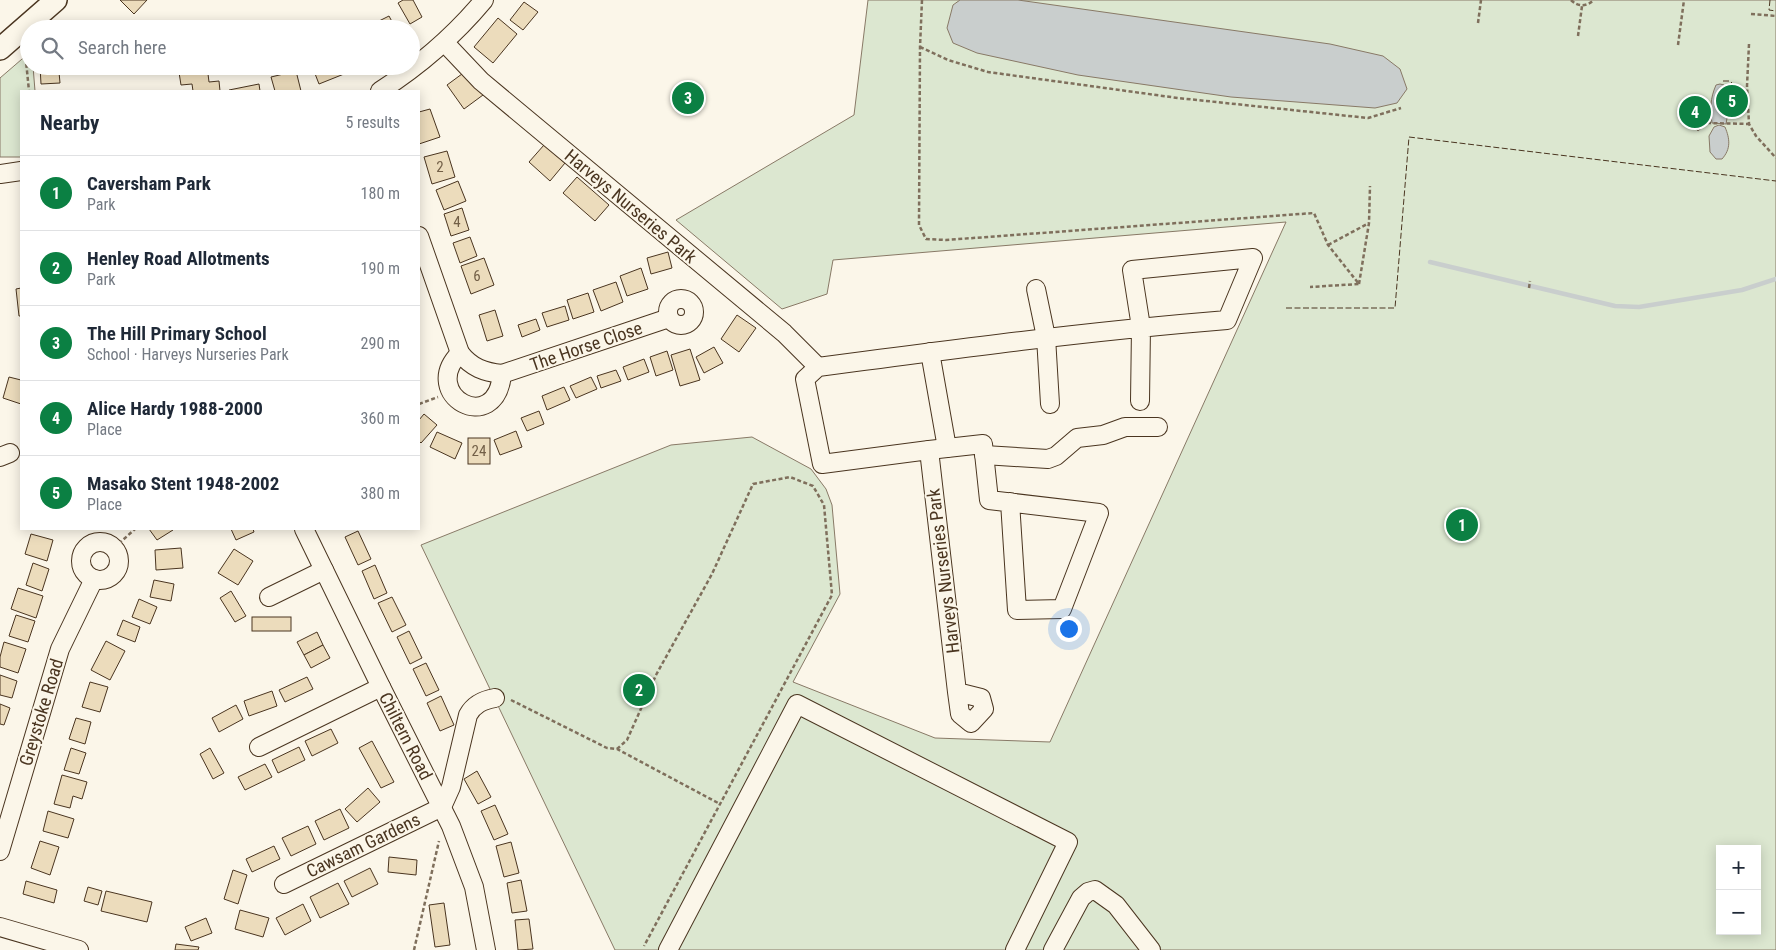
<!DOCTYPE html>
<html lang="en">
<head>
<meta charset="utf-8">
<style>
  body { margin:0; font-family:"Roboto Condensed",sans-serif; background:#f6f6f7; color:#1f2937 }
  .controls { position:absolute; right:15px; bottom:15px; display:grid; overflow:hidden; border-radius:0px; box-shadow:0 2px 12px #0003 }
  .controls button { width:45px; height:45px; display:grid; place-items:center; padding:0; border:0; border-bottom:1px solid #e0e1e3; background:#fff; color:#1f2937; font:25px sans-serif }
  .you { position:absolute; left:1068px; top:628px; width:18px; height:18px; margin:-12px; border:4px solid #fff; border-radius:50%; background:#1a73e8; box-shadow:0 0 0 8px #1a73e833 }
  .badge { display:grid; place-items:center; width:32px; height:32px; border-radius:50%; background:#0b8043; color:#fff; font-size:16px; font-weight:700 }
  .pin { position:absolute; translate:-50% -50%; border:2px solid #fff; box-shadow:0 1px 5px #0006 }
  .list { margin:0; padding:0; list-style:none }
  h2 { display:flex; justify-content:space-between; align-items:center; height:65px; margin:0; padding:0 20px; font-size:21px }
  h2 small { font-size:16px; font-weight:400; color:#747a83 }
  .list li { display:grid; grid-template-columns:32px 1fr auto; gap:15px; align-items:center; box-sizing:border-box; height:75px; padding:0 20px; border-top:1px solid #e0e1e3 }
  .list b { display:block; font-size:19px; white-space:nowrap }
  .list p { margin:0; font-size:16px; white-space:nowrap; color:#747a83 }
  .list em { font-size:16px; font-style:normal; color:#747a83 }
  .icon { flex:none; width:28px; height:28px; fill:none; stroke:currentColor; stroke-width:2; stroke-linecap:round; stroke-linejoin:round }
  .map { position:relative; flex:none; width:1776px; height:950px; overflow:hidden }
  .search { position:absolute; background:#fff; box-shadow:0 2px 12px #0003; left:20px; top:20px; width:400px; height:55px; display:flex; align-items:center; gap:12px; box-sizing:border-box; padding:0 18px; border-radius:28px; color:#747a83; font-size:19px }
  .panel { position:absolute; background:#fff; box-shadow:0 2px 12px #0003; left:20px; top:90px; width:400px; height:440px; border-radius:0px }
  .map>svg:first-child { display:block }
</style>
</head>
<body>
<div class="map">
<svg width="1776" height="950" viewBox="0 0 1776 950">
  <rect width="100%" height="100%" fill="#fbf6e9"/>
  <!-- green -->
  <g fill="#dce7d0" stroke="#887966" fill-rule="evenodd">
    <path d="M868 0H1776V950H615L421 545 671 445 752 437 811 469 826 489 832 505 840 594 793 682 935 738 1050 742 1286 222 833 260 827 294 782 309 676 220 854 115ZM1720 849H1757V931H1720Z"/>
    <polygon points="29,53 29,66 33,66 35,91 21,91 21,157 0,157 0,78"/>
  </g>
  <!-- parking -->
  <polygon fill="#ede7d9" stroke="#887966" points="1699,112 1707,123 1698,131 1689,121"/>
  <!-- water -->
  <g fill="#c9cecd" stroke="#887966">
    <polygon points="960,0 1018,0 1330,44 1383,56 1400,69 1407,89 1397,103 1375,108 1231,97 1078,75 977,53 953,43 947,28 953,5"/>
    <path d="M1720 84 1724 85C1729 99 1729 109 1726 124L1712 123C1710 109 1710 99 1716 85Z"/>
    <path d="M1719 125 1725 127C1730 139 1731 149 1722 159H1716L1710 152 1709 136 1714 127Z"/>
  </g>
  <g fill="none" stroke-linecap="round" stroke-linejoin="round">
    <!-- stream -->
    <polyline stroke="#c9cecd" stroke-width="4.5" points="1430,262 1615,306 1639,307 1742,290 1776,279"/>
  </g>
  <!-- building -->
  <g fill="#ecdcbc" stroke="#4a3520">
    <polygon points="120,0 147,0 134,14"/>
    <polygon points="403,0 413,0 422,17 410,24 398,3"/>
    <polygon points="524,2 538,12 523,30 510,20"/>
    <polygon points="389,16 396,29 375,29 373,24"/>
    <polygon points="498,18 517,34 493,63 474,47"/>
    <polygon points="40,66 80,66 80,71 59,72 60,83 41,84"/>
    <polygon points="178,66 207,66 209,82 219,81 220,91 193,91 192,84 181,85"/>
    <polygon points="312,66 347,66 349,72 319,84"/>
    <polygon points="296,71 301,91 275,91 271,77"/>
    <polygon points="466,71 483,95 464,109 447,85"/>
    <polygon points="259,84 260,91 229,91 229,90"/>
    <polygon points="430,109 440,137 419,144 419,112"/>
    <polygon points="544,145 565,163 550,181 529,162"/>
    <polygon points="447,151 455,177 432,184 424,157"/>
    <polygon points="577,177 609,205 595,221 563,193"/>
    <polygon points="458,181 466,201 444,210 436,190"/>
    <polygon points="462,208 469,230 451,236 444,214"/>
    <polygon points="470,237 477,256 460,263 453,243"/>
    <polygon points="668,252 672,268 651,274 647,258"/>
    <polygon points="484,258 494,285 471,294 461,266"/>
    <polygon points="641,268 648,289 627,296 620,276"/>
    <polygon points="616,282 623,302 601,311 593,290"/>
    <polygon points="21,288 21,316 19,316 16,289"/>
    <polygon points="588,293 594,312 573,319 567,300"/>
    <polygon points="565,306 569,320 547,327 542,313"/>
    <polygon points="495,310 503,336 487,341 479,315"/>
    <polygon points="737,315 756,328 739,352 721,339"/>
    <polygon points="536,319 540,330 522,337 518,325"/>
    <polygon points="714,347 723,363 704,373 696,357"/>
    <polygon points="690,349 700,380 680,386 671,355"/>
    <polygon points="667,351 673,370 656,376 650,357"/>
    <polygon points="644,359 649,372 628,380 623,367"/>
    <polygon points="616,370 621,381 601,388 597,376"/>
    <polygon points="9,377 21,380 21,404 3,398"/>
    <polygon points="591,377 597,389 576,398 570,386"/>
    <polygon points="564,387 570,400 547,410 542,396"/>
    <polygon points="539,411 544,424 527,431 521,418"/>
    <polygon points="424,414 437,425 421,443 419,441 419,420"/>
    <polygon points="516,431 522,447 500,455 494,440"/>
    <polygon points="437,432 462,443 455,459 430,447"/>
    <rect x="468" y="438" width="22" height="26"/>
    <polygon points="149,529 172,529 173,530 157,540"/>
    <polygon points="231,529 253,529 254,532 236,540"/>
    <polygon points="358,531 371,559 358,565 345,537"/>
    <polygon points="31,534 53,540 47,561 25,554"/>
    <polygon points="181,548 183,568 156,570 155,550"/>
    <polygon points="234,549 253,561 238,585 218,573"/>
    <polygon points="33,563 49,569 42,591 26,585"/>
    <polygon points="375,565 387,593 374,599 362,571"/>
    <polygon points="154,580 174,584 171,601 150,597"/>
    <polygon points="18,588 43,596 36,618 11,609"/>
    <polygon points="231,591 246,616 235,622 220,598"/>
    <polygon points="392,597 406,625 392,632 378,603"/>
    <polygon points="139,599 157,607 150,624 132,617"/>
    <polygon points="16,615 35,621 28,642 9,636"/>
    <rect x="252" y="617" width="39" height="14"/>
    <polygon points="123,620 140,627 135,642 117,635"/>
    <polygon points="409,631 422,658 410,664 397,637"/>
    <polygon points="317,632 323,645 304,655 297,642"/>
    <polygon points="106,641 125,651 110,680 91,670"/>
    <polygon points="4,642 26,649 18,673 0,667 0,657"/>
    <polygon points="323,645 330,658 311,668 304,655"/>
    <polygon points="426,663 439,690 426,696 413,669"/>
    <polygon points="0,675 17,681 12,698 0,695"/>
    <polygon points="307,677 313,689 285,702 279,690"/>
    <polygon points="90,682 108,687 100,712 82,707"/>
    <polygon points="272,691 277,706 249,716 244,701"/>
    <polygon points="441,696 454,725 440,731 427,703"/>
    <polygon points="0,704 10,708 4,725 0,724"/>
    <polygon points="236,705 243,719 219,732 212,718"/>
    <polygon points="76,718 91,722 85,744 69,739"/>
    <polygon points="331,729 338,743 312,756 305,741"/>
    <polygon points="372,741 394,782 381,788 359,748"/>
    <polygon points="299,747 305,760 278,773 272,760"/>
    <polygon points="71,748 86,753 79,774 64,770"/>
    <polygon points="210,748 224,773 213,779 200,754"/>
    <polygon points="265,764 272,777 245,790 238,777"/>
    <polygon points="477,771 491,797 478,804 464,779"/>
    <polygon points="62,775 87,782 82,799 73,796 70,808 54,804"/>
    <polygon points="368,788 380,802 357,822 345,809"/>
    <polygon points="495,805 508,834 494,840 481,811"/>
    <polygon points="340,809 349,828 324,840 315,821"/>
    <polygon points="48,811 74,819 68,838 43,831"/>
    <polygon points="308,826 316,844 291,856 282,838"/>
    <polygon points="40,841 59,847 50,875 31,868"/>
    <polygon points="511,842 519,873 504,877 496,846"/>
    <polygon points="274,846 280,859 252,872 246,859"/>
    <polygon points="389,857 417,860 416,875 388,872"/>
    <polygon points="370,868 378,884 352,897 344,881"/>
    <polygon points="233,870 247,875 238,904 224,899"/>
    <polygon points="521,880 527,911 512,913 507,883"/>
    <polygon points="26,881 57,890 54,903 23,894"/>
    <polygon points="338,883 349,904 320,918 310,897"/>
    <polygon points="88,887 102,891 98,905 84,901"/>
    <polygon points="106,891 152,902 147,922 101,911"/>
    <polygon points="444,903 450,945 435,947 429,905"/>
    <polygon points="303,904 311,921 285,935 276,918"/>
    <polygon points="240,910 269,918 263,937 235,929"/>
    <polygon points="206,918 212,933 191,941 185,927"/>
    <polygon points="529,919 533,949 518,950 515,920"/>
    <polygon points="176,944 199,947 198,950 175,950"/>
  </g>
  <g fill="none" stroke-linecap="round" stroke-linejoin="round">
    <defs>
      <g id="minor">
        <polyline points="445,43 481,81 784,333 818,367"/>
        <path d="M380 91C419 66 454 36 484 0"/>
        <polyline points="0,174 21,171"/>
        <polyline points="419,236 460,353"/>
        <polyline points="1036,289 1046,337 1050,404"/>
        <circle cx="681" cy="312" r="13"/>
        <polyline points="930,352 947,448"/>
        <path d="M460 353C472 368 484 372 502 374 496 438 418 395 460 353Z"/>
        <polyline points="502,374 669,318"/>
        <polyline points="929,450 983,444 989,500 1099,513 1062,609 1017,610 1010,502"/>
        <polyline points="984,455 1048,459 1056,456 1077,438 1103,435 1125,427 1158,427"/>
        <polyline points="0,457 10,453"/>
        <polyline points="304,529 381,687 451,826 474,887 486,950"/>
        <circle cx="100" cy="561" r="19"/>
        <polyline points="269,597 324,570"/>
        <path d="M957 692 981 698 984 709 971 723 960 714 957 692 929 450 822 464 805 379 818 367C954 349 1090 331 1227 320L1253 258 1132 270 1141 327 1140 401"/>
        <polyline points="259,747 381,687"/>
        <polyline points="0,851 60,649 94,579"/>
        <path d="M284 884 442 807 451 787 468 715C474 704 483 700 495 698"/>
        <polyline points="0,927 79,950"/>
        <polyline points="668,950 797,704 1068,842 1015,950"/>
        <polyline points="1053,950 1081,898 1088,892 1095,890 1116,905 1151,950"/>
      </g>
      <polyline id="major" points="0,49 56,0"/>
    </defs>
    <!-- minor casing -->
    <use href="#minor" stroke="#4a3520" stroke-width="20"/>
    <!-- major casing -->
    <use href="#major" stroke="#4a3520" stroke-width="24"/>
    <!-- path -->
    <g stroke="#7f6f5c" stroke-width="2.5" stroke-dasharray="4 2.5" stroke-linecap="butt">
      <polyline points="922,0 920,47 919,225 926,239 946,240 1314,213 1328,245 1359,284 1310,287"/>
      <path d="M1571 0C1578 7 1586 7 1594 0"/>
      <polyline points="1751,14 1776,16"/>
      <polyline points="1478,23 1481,0"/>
      <polyline points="1578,36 1582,6"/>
      <polyline points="1749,44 1747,86 1749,124 1756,136 1776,158"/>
      <polyline points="1678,45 1684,0"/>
      <polyline points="920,47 948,60 988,72 1178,98 1368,118 1401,108"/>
      <polyline points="25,51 29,91"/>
      <polyline points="1707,123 1749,124"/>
      <polyline points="1328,245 1369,223"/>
      <polyline points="1359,284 1369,223 1370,186"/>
      <polyline points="1529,288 1530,281"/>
      <polyline points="419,404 438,397"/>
      <polyline points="114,548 135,529"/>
      <polyline points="511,700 607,748 617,749 720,804"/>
      <polyline points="617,749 627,740 656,675 712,574 753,484 790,477 813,486 824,505 832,595 644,946"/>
      <polyline points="414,950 439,841"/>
    </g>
    <!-- minor -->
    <use href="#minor" stroke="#fbf6e9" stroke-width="18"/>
    <!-- major -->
    <use href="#major" stroke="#fbf6e9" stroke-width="21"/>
    <!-- fence -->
    <g stroke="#4a3520" stroke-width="1" stroke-dasharray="6 2.5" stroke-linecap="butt">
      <polyline points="1770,0 1769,10 1776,11"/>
      <polyline points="1723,81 1730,81 1734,85 1733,89 1730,91"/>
      <polyline points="1286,308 1395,308 1409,137 1776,181"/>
    </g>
  </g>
  <g text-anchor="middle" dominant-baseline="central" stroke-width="4" stroke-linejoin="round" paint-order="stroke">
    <!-- number labels -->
    <g font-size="15" fill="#725f47">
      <text x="440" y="167">2</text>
      <text x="457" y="222">4</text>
      <text x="477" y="276">6</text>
      <text x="479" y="451">24</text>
    </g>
    <!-- street labels -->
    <g font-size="18" fill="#4a3520" stroke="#fbf6e9">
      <text transform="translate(631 206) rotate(40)">Harveys Nurseries Park</text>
      <text transform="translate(586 346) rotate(-19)">The Horse Close</text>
      <text transform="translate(943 571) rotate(-97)">Harveys Nurseries Park</text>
      <text transform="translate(41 712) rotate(-73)">Greystoke Road</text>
      <text transform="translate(406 736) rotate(63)">Chiltern Road</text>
      <text transform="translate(363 845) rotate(-26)">Cawsam Gardens</text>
    </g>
  </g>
</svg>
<div class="controls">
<button>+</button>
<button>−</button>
</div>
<div class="you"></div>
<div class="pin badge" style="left:1462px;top:525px">1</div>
<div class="pin badge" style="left:639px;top:690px">2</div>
<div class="pin badge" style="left:688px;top:98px">3</div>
<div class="pin badge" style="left:1695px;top:112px">4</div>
<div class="pin badge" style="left:1732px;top:101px">5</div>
<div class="search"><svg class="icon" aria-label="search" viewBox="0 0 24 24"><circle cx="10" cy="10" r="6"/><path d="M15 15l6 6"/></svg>Search here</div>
<section class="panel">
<h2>Nearby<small>5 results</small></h2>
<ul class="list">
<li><span class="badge">1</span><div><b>Caversham Park</b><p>Park</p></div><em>180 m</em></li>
<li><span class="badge">2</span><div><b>Henley Road Allotments</b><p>Park</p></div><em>190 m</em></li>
<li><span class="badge">3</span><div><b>The Hill Primary School</b><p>School · Harveys Nurseries Park</p></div><em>290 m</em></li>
<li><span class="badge">4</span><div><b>Alice Hardy 1988-2000</b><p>Place</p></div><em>360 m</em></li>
<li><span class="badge">5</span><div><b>Masako Stent 1948-2002</b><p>Place</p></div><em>380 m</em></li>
</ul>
</section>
</div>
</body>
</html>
